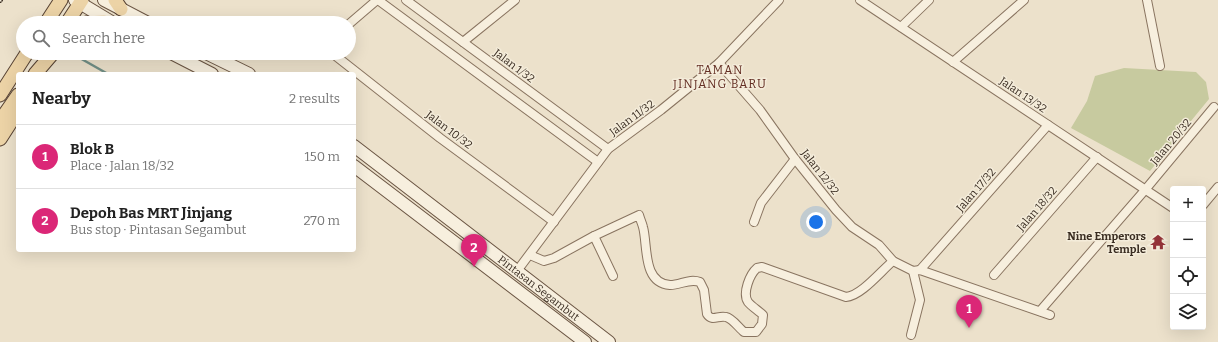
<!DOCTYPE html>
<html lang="en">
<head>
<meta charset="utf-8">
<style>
  body { margin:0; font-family:Bitter,serif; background:#f6f6f6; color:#222 }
  .controls { position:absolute; right:12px; bottom:12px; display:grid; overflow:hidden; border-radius:4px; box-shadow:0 4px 16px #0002 }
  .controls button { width:36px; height:36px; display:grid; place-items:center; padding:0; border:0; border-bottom:1px solid #e0e0e0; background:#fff; color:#222; font:20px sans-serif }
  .you { position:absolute; left:816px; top:222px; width:14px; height:14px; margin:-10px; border:3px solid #fff; border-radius:50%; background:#1a73e8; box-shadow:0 0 0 6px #1a73e833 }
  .badge { display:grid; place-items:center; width:26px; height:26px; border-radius:50%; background:#db2777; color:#fff; font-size:13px; font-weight:700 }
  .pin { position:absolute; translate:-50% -33px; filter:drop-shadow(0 1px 2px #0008) }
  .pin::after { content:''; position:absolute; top:21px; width:14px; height:12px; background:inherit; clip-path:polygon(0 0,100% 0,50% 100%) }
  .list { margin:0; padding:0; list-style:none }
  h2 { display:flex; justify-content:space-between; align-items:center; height:52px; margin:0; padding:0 16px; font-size:17px }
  h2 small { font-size:13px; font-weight:400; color:#767676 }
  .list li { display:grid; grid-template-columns:26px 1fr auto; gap:12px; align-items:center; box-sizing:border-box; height:64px; padding:0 16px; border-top:1px solid #e0e0e0 }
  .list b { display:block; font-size:15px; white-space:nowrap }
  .list p { margin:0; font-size:13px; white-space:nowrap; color:#767676 }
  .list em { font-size:13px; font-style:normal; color:#767676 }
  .icon { flex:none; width:22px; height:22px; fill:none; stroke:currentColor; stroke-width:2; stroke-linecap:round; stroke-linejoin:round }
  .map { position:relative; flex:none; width:1218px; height:342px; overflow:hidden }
  .search { position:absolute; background:#fff; box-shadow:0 4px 16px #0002; left:16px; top:16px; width:340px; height:44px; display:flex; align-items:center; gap:10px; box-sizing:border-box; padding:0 14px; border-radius:22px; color:#767676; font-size:15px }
  .panel { position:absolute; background:#fff; box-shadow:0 4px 16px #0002; left:16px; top:72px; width:340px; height:180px; border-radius:4px }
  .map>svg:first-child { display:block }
</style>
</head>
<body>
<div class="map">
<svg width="1218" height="342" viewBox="0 0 1218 342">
  <rect width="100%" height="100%" fill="#ece1cb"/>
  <!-- green -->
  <polygon fill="#c7ca9f" points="1124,68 1196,72 1206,82 1209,99 1150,171 1071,128 1087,101 1095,76"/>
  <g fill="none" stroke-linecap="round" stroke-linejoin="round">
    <!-- stream -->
    <polyline stroke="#729087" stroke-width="2.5" points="71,53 108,74"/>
    <defs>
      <g id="minor">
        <polyline points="378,0 598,162"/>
        <polyline points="406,0 608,149"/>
        <polyline points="860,0 1173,208"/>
        <polyline points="1147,0 1160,66"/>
        <polyline points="349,24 377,0"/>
        <polyline points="901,27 929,0"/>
        <polyline points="463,42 515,0"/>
        <polyline points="332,53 440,138 554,222"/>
        <polyline points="953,62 1024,0"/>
        <polyline points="719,63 760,110 795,159 836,210 852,227 879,245 893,261 913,271 920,270 1050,315"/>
        <polyline points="1203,205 1218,187"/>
        <polyline points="754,222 761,203 795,159"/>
        <polyline points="594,236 613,276"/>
        <path d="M530 255 544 261 554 258 594 236 639 215C640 219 642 223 643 227 648 245 642 283 670 285 681 285 689 278 700 282L704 290 707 314C712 322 718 315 726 317 732 318 739 328 744 332H756L762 324 763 315C759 311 751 306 748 302 742 293 750 274 757 268L762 267 846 297C861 296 881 271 893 261"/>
        <polyline points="920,270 1048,125"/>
        <polyline points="517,271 608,149 661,110 719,63 779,0"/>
        <polyline points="994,275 1097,157"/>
        <polyline points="1040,311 1145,190 1214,107"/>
        <polyline points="911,335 920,300 913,271"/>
      </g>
      <g id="secondary">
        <polyline points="75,0 113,23"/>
        <polyline points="104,0 148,23"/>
        <polyline points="171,53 212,74"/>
        <polyline points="206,53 249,74"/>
        <path id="s1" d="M354 146 609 342"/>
        <polyline points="354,166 585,342"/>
      </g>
      <g id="primary">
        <polyline points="115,0 121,9"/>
        <polyline points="46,23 61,0"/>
        <polyline points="67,23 82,0"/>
        <polyline points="86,23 104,22 109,23"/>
        <polyline points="35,74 53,53"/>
        <polyline points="0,95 27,53"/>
        <polyline points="0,121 18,95"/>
        <polyline points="0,139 18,111"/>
      </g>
    </defs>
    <!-- minor casing -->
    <use href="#minor" stroke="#897460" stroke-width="10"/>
    <!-- secondary casing -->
    <use href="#secondary" stroke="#6b5543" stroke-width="14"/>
    <!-- primary casing -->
    <use href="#primary" stroke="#574233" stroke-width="15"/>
    <!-- minor -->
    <use href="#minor" stroke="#f7efde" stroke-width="8"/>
    <!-- secondary -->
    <use href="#secondary" stroke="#f7efde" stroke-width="12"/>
    <!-- primary -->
    <use href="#primary" stroke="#ecd3a6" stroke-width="13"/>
    <defs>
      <polyline id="rail" points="0,1 1,0"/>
    </defs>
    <!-- rail casing -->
    <use href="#rail" stroke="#3a2d22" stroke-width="4"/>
    <!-- rail -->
    <use href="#rail" stroke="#f4ecda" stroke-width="2.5" stroke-dasharray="8" stroke-linecap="butt"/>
  </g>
  <!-- icons -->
  <defs>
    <symbol id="temple-bare" viewBox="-9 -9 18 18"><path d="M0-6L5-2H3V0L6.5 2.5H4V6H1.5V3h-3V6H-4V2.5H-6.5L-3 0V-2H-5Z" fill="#943338" stroke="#f4ecda" stroke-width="2.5" paint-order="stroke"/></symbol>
  </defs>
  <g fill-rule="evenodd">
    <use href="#temple-bare" x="1147" y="231" width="22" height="22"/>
  </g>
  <g text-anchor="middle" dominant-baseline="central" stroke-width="3" stroke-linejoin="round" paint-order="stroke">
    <!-- street labels -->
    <g font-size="11" fill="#3a2d22" stroke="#f4ecda">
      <text transform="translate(514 66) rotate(37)">Jalan 1/32</text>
      <text transform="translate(1023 95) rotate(34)">Jalan 13/32</text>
      <text transform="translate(632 118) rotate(-36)">Jalan 11/32</text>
      <text transform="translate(449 130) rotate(37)">Jalan 10/32</text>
      <text transform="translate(1171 142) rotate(-50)">Jalan 20/32</text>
      <text transform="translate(820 172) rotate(52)">Jalan 12/32</text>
      <text transform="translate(976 190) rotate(-49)">Jalan 17/32</text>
      <text transform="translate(1037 209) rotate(-49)">Jalan 18/32</text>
      <text stroke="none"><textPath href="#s1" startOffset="233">Pintasan Segambut</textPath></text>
    </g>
    <!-- poi labels -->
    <g font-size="11" font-weight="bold" fill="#3a2d22" stroke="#f4ecda" text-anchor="end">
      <text x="1146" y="236">Nine Emperors<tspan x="1146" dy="13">Temple</tspan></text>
    </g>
    <!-- neighbourhood labels -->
    <g font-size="12" letter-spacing="1" fill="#642f24" stroke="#f4ecda">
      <text x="720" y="70">TAMAN<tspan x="720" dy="14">JINJANG BARU</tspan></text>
    </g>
  </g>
</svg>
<div class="controls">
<button>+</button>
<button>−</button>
<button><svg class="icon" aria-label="locate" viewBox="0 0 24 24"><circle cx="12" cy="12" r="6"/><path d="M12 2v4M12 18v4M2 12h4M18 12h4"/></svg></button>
<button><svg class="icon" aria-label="layers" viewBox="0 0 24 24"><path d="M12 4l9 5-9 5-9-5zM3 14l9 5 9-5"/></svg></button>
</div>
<div class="you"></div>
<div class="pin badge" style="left:969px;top:328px">1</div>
<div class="pin badge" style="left:474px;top:267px">2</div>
<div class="search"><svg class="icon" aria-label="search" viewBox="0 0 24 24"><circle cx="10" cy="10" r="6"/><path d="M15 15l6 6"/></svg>Search here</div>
<section class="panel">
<h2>Nearby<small>2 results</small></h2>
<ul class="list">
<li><span class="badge">1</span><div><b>Blok B</b><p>Place · Jalan 18/32</p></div><em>150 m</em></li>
<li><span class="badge">2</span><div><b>Depoh Bas MRT Jinjang</b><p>Bus stop · Pintasan Segambut</p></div><em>270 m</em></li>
</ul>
</section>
</div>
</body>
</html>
